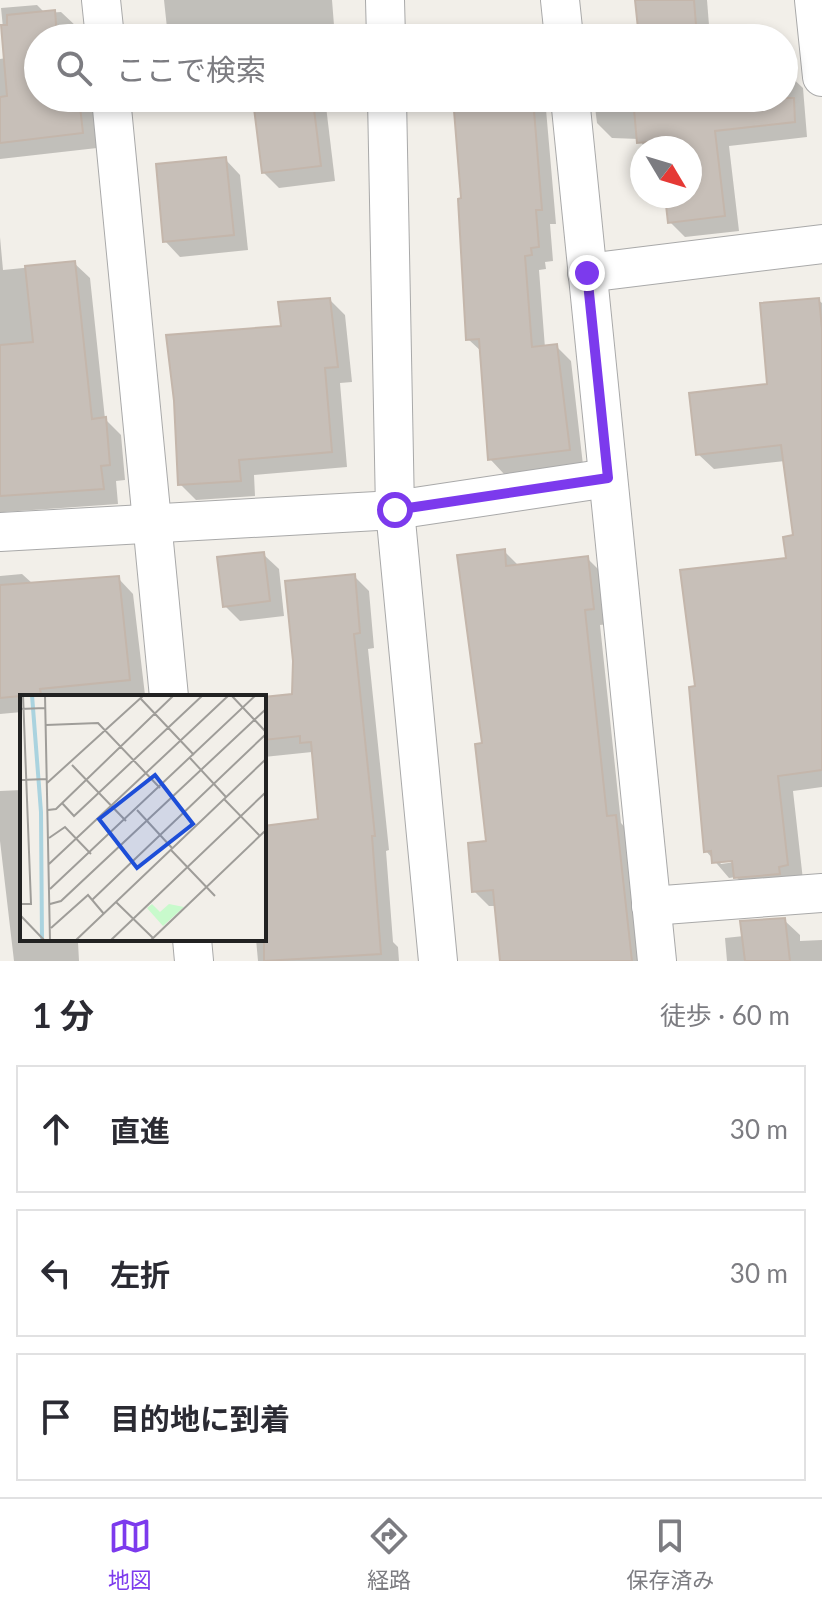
<!DOCTYPE html>
<html lang="ja">
<head>
<meta charset="utf-8">
<style>
  body { margin:0; font-family:Lato,"Noto Sans JP",sans-serif; background:#f7f7f7; color:#2b2b33 }
  .compass { position:absolute; left:630px; top:136px; width:72px; height:72px; border-radius:50%; background:#fff; box-shadow:0 4px 12px #0003; rotate:128deg }
  .stop { position:absolute; width:24px; height:24px; margin:-18px; border:6px solid #7c3aed; border-radius:50%; background:#fff }
  .stop.end { background:#7c3aed; border-color:#fff; box-shadow:0 2px 8px #0008 }
  .list { margin:0; padding:0; list-style:none }
  h2 { display:flex; justify-content:space-between; align-items:center; height:104px; margin:0; padding:0 32px; font-size:34px }
  h2 small { font-size:26px; font-weight:400; color:#7c7c81 }
  .list li { display:grid; grid-template-columns:52px 1fr auto; gap:24px; align-items:center; box-sizing:border-box; height:128px; margin:0 16px 16px; padding:0 16px; border:2px solid #e1e1e2; border-radius:0px }
  .list b { display:block; font-size:30px; white-space:nowrap }
  .list em { font-size:26px; font-style:normal; color:#7c7c81 }
  .icon { flex:none; width:44px; height:44px; fill:none; stroke:currentColor; stroke-width:2; stroke-linecap:round; stroke-linejoin:round }
  .map { position:relative; flex:none; width:822px; height:961px; overflow:hidden }
  .search { position:absolute; background:#fff; box-shadow:0 4px 12px #0003; left:24px; right:24px; top:24px; height:88px; display:flex; align-items:center; gap:20px; box-sizing:border-box; padding:0 28px; border-radius:44px; color:#7c7c81; font-size:30px }
  .sheet { height:536px; background:#fff }
  nav { display:flex; justify-content:space-around; align-items:center; box-sizing:border-box; height:112px; border-top:2px solid #e1e1e2; background:#fff; font-size:22px; color:#7c7c81 }
  nav a { display:grid; justify-items:center; gap:4px }
  nav .on { color:#7c3aed }
  .map>svg:first-child { display:block }
</style>
</head>
<body>
<div class="map">
<svg width="822" height="961" viewBox="0 0 822 961">
  <rect width="100%" height="100%" fill="#f2efe9"/>
  <!-- shadow -->
  <g fill="#0003" fill-rule="evenodd">
    <polygon points="164,0 332,0 335,38 250,38 249,35 222,38 178,38 167,28"/>
    <polygon points="637,0 707,0 710,38 641,38"/>
    <polygon points="37,5 45,13 61,12 77,27 78,38 38,38 38,98 85,98 93,106 97,148 0,159 0,59 6,58 1,8"/>
    <polygon points="784,73 787,73 803,88 807,137 729,146 739,231 685,237 670,222 667,196 690,196 690,148 645,148 639,139 612,138 597,123 594,99 784,98"/>
    <polygon points="256,98 325,98 335,181 279,188 263,172"/>
    <polygon points="455,98 545,98 556,224 550,224 553,261 545,262 546,269 539,270 545,348 556,346 571,361 583,465 504,474 490,459 482,352 468,339 463,200"/>
    <polygon points="225,159 240,175 248,250 180,257 165,241"/>
    <polygon points="0,237 3,270 74,263 90,278 105,419 121,435 125,480 116,481 118,504 4,512 0,516"/>
    <polygon points="330,300 345,315 352,382 340,383 347,467 254,475 255,496 196,500 180,484"/>
    <path d="M818 300 822 303V787L793 791 803 880 752 892 736 877 729 878 706 851 697 688 788 560 795 537 785 461 714 469 698 454 770 386ZM718 860 743 861 721 864Z"/>
    <polygon points="504,551 519,566 587,558 602,573 609,624 600,625 621,823 630,833 644,961 502,961 496,906 489,906 474,891 488,843 484,745"/>
    <polygon points="263,554 279,569 284,616 240,621 225,606"/>
    <polygon points="22,574 33,584 118,578 133,594 145,695 22,697 22,712 0,714 0,576"/>
    <polygon points="354,576 369,591 374,648 368,649 389,850 386,851 393,942 398,947 399,961 258,961 256,939 264,939 264,828 320,821 314,754 312,752 264,757 264,699 294,696"/>
    <polygon points="22,790 22,939 75,939 78,942 79,961 14,961 0,841 0,791"/>
    <polygon points="784,920 800,935 800,941 822,940 822,961 727,961 725,938 744,936"/>
  </g>
  <!-- building -->
  <g fill="#c7bfb8" stroke="#c4b6ab" stroke-width="2">
    <polygon points="635,0 694,0 697,38 639,38"/>
    <polygon points="55,10 57,38 38,38 38,98 79,98 83,133 0,143 0,97 7,96 1,25 7,25 7,15"/>
    <polygon points="453,98 533,98 542,210 536,210 539,247 531,248 532,255 525,256 532,347 557,344 570,450 488,460 479,339 466,340 458,199 461,198"/>
    <polygon points="633,98 794,98 795,122 715,131 725,216 668,223 665,196 690,196 690,148 659,148 658,141 637,143"/>
    <polygon points="313,101 321,166 262,173 254,108"/>
    <polygon points="226,157 234,235 163,242 156,164"/>
    <polygon points="75,261 92,419 106,417 110,465 101,466 104,489 0,496 0,345 33,342 25,266"/>
    <polygon points="330,298 338,367 325,368 332,452 239,460 241,481 178,485 174,401 166,335 281,326 278,302"/>
    <polygon points="819,298 822,329 822,770 778,776 788,865 779,867 780,874 734,878 732,861 712,863 711,851 704,852 689,687 695,686 680,570 786,558 783,537 793,535 781,445 696,455 689,393 767,384 760,303"/>
    <polygon points="505,549 506,566 588,556 594,609 585,610 607,816 616,815 632,961 500,961 493,890 472,892 468,843 486,841 475,744 482,743 457,555"/>
    <polygon points="264,552 270,601 223,607 217,557"/>
    <polygon points="355,574 360,633 354,634 375,836 372,836 381,954 264,961 264,826 318,819 311,742 300,743 300,736 264,740 264,697 292,694 293,661 285,581"/>
    <polygon points="119,576 130,680 40,689 41,694 0,698 0,585"/>
    <polygon points="785,918 790,961 745,961 740,921"/>
  </g>
  <g fill="none" stroke-linecap="round" stroke-linejoin="round">
    <defs>
      <g id="minor">
        <polyline points="101,0 105,38"/>
        <polyline points="385,0 386,38"/>
        <polyline points="560,0 564,38"/>
        <polyline points="814,0 822,77"/>
        <polyline points="111,98 169,697"/>
        <polyline points="387,98 395,510 438,961"/>
        <polyline points="570,98 657,961"/>
        <polyline points="587,273 822,244"/>
        <polyline points="0,532 395,510 608,478"/>
        <polyline points="651,906 822,893"/>
        <polyline points="192,939 194,961"/>
      </g>
    </defs>
    <!-- minor casing -->
    <use href="#minor" stroke="#a9a9a9" stroke-width="40"/>
    <!-- minor -->
    <use href="#minor" stroke="#fff" stroke-width="38"/>
  </g>
  <g fill="none" stroke-linecap="round" stroke-linejoin="round">
    <!-- route -->
    <polyline stroke="#7c3aed" stroke-width="10" points="395,510 608,478 587,273"/>
  </g>
  <!-- overview -->
  <g transform="translate(20 695)">
    <rect width="246" height="246" fill="#f2efe9"/>
    <path d="M132 209 140 217 149 209 164 212 143 231 127 213Z" fill="#c8facc"/>
    <path fill="none" stroke="#aad3df" stroke-width="4" d="M12 0 21 117 22 246"/>
    <path fill="none" stroke="#9f9d99" stroke-width="2" d="M25 0 30 246M211 0 246 37M121 4 174 60M0 14 25 13M26 30 78 28 140 93M170 63 206 102M52 70 106 126M0 85 27 84M27 88 124 0M204 104 240 141M42 108 54 121 183 0M28 115 36 114 154 0M117 115 152 153M29 143 45 132 71 159M151 155 195 201M29 169 209 0M30 194 236 0M72 205 246 39M96 207 133 243M0 209H11L3 0M30 209 41 206 246 14M0 220 25 246M31 233 68 200 84 219M55 246 246 64M90 246 246 97M130 246 246 135"/>
    <path fill="#1d4ed8" fill-opacity="0.15" stroke="#1d4ed8" stroke-width="4" d="M135 80 173 129 117 173 79 124Z"/>
    <rect width="246" height="246" fill="none" stroke="#222" stroke-width="4"/>
  </g>
</svg>
<svg class="compass" viewBox="-18 -18 36 36"><path d="M0-13l5 13h-10z" fill="#e53935"/><path d="M0 13l5-13h-10z" fill="#7c7c81"/></svg>
<div class="stop" style="left:395px;top:510px"></div>
<div class="stop end" style="left:587px;top:273px"></div>
<div class="search"><svg class="icon" aria-label="search" viewBox="0 0 24 24"><circle cx="10" cy="10" r="6"/><path d="M15 15l6 6"/></svg>ここで検索</div>
</div>
<section class="sheet">
<h2>1 分<small>徒歩 · 60 m</small></h2>
<ul class="list">
<li><svg class="icon" aria-label="ahead" viewBox="0 0 24 24"><path d="M12 20V5M6 11l6-6 6 6"/></svg><div><b>直進</b></div><em>30 m</em></li>
<li><svg class="icon" aria-label="left" viewBox="0 0 24 24"><path d="M17 20v-9H6M10 6l-5 5 5 5"/></svg><div><b>左折</b></div><em>30 m</em></li>
<li><svg class="icon" aria-label="arrive" viewBox="0 0 24 24"><path d="M6 21V4h12l-3 4 3 4H6"/></svg><div><b>目的地に到着</b></div></li>
</ul>
</section>
<nav>
<a class="on"><svg class="icon" aria-label="map" viewBox="0 0 24 24"><path d="M3 6l6-2 6 2 6-2v14l-6 2-6-2-6 2zM9 4v14M15 6v14"/></svg>地図</a>
<a><svg class="icon" aria-label="directions" viewBox="0 0 24 24"><path d="M12 3l9 9-9 9-9-9zM9 14v-3h6M13 9l2 2-2 2"/></svg>経路</a>
<a><svg class="icon" aria-label="saved" viewBox="0 0 24 24"><path d="M7 4h10v16l-5-4-5 4z"/></svg>保存済み</a>
</nav>
</body>
</html>
